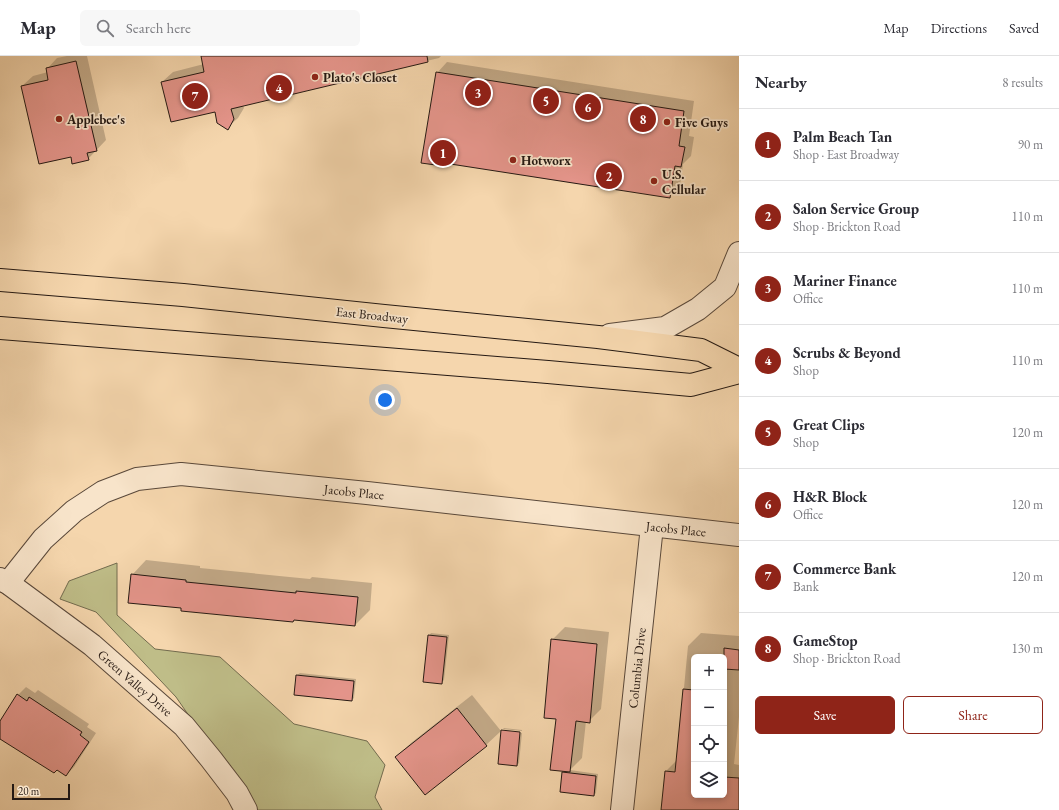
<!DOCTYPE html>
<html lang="en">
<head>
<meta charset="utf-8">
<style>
  body { margin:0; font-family:"EB Garamond",serif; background:#f7f7f7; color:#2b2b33 }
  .controls { position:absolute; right:12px; bottom:12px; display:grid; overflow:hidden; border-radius:6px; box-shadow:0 2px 6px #0003 }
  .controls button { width:36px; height:36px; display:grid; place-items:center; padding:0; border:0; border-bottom:1px solid #e1e1e2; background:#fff; color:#2b2b33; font:20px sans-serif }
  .scale { position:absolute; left:12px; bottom:10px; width:58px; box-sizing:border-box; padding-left:4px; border:2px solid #251913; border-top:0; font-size:11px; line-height:14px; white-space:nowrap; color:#251913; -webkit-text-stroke:3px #f8e4ca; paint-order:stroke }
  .you { position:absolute; left:385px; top:344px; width:14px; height:14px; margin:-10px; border:3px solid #fff; border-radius:50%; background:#1a73e8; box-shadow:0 0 0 6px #1a73e833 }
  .badge { display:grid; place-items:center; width:26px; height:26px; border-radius:50%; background:#8f2418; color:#fff; font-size:13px; font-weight:700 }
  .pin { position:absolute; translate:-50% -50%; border:2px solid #fff; box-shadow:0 1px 4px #0006 }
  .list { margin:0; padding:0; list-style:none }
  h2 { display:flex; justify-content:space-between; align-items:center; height:52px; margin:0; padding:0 16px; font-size:17px }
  h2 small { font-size:13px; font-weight:400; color:#7c7c81 }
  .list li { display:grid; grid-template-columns:26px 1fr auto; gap:12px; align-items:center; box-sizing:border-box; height:72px; padding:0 16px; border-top:1px solid #e1e1e2 }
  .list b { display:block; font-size:15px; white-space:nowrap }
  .list p { margin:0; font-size:13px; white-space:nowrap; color:#7c7c81 }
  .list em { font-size:13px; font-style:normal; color:#7c7c81 }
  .actions { display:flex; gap:8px; padding:12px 16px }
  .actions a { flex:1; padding:9px 0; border:1px solid #8f2418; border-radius:6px; text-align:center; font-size:14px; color:#8f2418 }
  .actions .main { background:#8f2418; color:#fff }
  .icon { flex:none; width:22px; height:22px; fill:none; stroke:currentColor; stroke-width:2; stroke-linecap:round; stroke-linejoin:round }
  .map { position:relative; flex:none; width:739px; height:754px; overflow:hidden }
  header { display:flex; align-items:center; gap:24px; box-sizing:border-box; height:56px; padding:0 20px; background:#fff; border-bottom:1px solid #e1e1e2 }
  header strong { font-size:19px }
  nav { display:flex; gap:22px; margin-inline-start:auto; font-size:14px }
  .search { width:280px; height:36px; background:#f7f7f7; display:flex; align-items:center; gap:10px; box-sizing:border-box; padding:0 14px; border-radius:6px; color:#7c7c81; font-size:15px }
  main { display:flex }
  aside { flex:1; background:#fff }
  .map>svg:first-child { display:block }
</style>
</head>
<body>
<header>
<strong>Map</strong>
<div class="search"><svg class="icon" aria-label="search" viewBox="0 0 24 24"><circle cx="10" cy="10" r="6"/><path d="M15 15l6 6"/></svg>Search here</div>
<nav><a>Map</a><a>Directions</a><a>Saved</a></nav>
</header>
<main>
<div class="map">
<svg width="739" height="754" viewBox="0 0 739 754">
  <rect width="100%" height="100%" fill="#f5d6ad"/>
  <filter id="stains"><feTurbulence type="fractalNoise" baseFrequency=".005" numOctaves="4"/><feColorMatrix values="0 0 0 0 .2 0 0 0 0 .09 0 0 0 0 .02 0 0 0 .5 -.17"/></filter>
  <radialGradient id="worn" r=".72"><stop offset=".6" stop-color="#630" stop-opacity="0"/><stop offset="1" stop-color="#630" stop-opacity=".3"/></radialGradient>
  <!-- green -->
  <polygon fill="#bfbd88" stroke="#726b4e" points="117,507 117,559 155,593 220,601 294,668 367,685 385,709 375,741 382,754 254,754 176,641 96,556 60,543 69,525"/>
  <!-- shadow -->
  <g fill="#0003" fill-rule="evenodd">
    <polygon points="67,0 87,0 106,84 88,103 71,99 22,30 33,20 48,16 47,13 57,2"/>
    <polygon points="202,0 441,0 439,2 243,49 244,52 238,62 227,72 215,55 162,26 173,16 204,8"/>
    <polygon points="447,6 694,45 689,80 694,81 691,100 683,108 680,130 669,141 445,106 442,109 437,17"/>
    <polygon points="146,504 200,510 200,512 310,523 312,521 372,527 370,554 355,569 182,552 132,519"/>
    <polygon points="565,571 609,576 601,653 589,665 586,665 582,702 570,714 598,718 596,737 594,739 563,716 565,714 557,662 552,584"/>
    <polygon points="431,577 449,579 444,624 442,626 429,580"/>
    <path d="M701 577 739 580V661L734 708 739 709V754H662L666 715 677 704 688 590ZM694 601H724V739H694Z"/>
    <polygon points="300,617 356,623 354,642 352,644 297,619"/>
    <polygon points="26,631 35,637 38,634 89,668 87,671 96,677 74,711 66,719 0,676 0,667 18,639"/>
    <polygon points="472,639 501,675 486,689 396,701 411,687"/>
    <polygon points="504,672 522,674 522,675 503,673"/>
    <polygon points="503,674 503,675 522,677 519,707 517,709 502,675"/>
  </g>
  <!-- building -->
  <g fill="#e5958b" stroke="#251913">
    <polygon points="201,0 427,0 428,6 231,53 234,63 228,74 217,67 215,56 171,66 161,26 204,16"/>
    <polygon points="76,5 97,95 87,97 89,104 72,108 71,101 39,108 21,30 48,24 46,12"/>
    <polygon points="436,16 684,55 679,90 685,91 681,111 675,110 670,142 444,107 443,110 421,107"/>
    <polygon points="131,518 186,524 186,526 296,537 296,535 358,541 355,570 294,564 293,566 181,555 181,552 128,547"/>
    <polygon points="428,579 447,581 442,628 423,626"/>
    <polygon points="551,583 597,588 590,667 576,665 570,716 550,714 556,663 544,662"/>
    <polygon points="724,592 739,594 739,614 724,613"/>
    <polygon points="296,619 354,625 352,645 294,639"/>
    <polygon points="683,633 694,634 694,739 724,739 724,721 739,722 739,754 661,754 665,715 675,716"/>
    <polygon points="17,638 27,645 29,641 82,676 80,679 89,686 66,720 57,714 54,717 0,683 0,665"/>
    <polygon points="457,652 487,690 425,739 395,701"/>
    <polygon points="501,674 520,676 517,710 498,708"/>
    <polygon points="562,716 596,720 594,740 560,736"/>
  </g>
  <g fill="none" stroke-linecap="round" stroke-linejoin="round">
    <defs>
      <g id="minor">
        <polyline points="610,279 665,272 698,253 725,231 739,197"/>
        <polyline points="0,523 8,527 92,589 184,670 211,703 237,737 246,754"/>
        <polyline points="8,527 43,483 74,455 103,436 137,423 181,418 367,437 739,479"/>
        <polyline points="622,754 652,470"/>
      </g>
      <g id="major">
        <polyline points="0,224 183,239 384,260 598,281 701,294 739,313"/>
        <polyline points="0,272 548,316 691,329 739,316"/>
      </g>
    </defs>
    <!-- minor casing -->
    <use href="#minor" stroke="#59483a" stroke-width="24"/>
    <!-- major casing -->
    <use href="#major" stroke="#251913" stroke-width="24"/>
    <!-- minor -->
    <use href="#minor" stroke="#f8e4ca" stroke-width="22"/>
    <!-- major -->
    <use href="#major" stroke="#f5d6ad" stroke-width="22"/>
  </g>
  <!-- markers -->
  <g fill="#8f2418" stroke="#f8e4ca" stroke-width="1.5">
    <circle cx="315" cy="21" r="4"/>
    <circle cx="59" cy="63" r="4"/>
    <circle cx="667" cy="66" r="4"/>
    <circle cx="513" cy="104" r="4"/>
    <circle cx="654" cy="125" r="4"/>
  </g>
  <g text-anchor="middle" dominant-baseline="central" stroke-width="3.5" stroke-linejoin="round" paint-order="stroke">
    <!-- poi labels -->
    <g font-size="13" font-weight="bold" fill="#251913" stroke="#f8e4ca" text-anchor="start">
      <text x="323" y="21">Plato's Closet</text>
      <text x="67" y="63">Applebee's</text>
      <text x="675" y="66">Five Guys</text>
      <text x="521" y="104">Hotworx</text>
      <text x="662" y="118">U.S.<tspan x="662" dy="15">Cellular</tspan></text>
    </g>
    <!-- street labels -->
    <g font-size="13" fill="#251913" stroke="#f8e4ca">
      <text transform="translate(372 259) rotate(6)">East Broadway</text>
      <text transform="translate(354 436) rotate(6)">Jacobs Place</text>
      <text transform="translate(676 473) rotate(6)">Jacobs Place</text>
      <text transform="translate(637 612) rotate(-84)">Columbia Drive</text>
      <text transform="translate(135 627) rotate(41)">Green Valley Drive</text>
    </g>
  </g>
  <rect width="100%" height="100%" filter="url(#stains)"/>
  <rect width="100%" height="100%" fill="url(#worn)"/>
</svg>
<div class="controls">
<button>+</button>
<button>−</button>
<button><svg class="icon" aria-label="locate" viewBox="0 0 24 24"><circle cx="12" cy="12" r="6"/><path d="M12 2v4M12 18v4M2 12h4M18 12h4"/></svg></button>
<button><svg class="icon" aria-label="layers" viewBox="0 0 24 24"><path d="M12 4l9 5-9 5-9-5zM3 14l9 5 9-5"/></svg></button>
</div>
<div class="scale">20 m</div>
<div class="you"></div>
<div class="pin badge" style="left:443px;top:97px">1</div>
<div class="pin badge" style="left:609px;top:120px">2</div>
<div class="pin badge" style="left:478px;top:37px">3</div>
<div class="pin badge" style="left:279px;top:32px">4</div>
<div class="pin badge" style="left:546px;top:45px">5</div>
<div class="pin badge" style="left:588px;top:51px">6</div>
<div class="pin badge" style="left:195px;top:40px">7</div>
<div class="pin badge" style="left:643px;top:63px">8</div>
</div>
<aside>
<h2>Nearby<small>8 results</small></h2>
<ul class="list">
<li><span class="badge">1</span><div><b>Palm Beach Tan</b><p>Shop · East Broadway</p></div><em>90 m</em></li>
<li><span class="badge">2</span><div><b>Salon Service Group</b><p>Shop · Brickton Road</p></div><em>110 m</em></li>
<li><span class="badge">3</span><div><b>Mariner Finance</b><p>Office</p></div><em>110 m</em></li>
<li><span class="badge">4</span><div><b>Scrubs &amp; Beyond</b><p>Shop</p></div><em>110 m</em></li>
<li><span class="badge">5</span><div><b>Great Clips</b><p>Shop</p></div><em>120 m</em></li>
<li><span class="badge">6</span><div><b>H&amp;R Block</b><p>Office</p></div><em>120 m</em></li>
<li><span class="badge">7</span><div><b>Commerce Bank</b><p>Bank</p></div><em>120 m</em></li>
<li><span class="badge">8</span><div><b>GameStop</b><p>Shop · Brickton Road</p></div><em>130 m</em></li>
</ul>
<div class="actions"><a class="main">Save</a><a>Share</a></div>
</aside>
</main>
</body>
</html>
